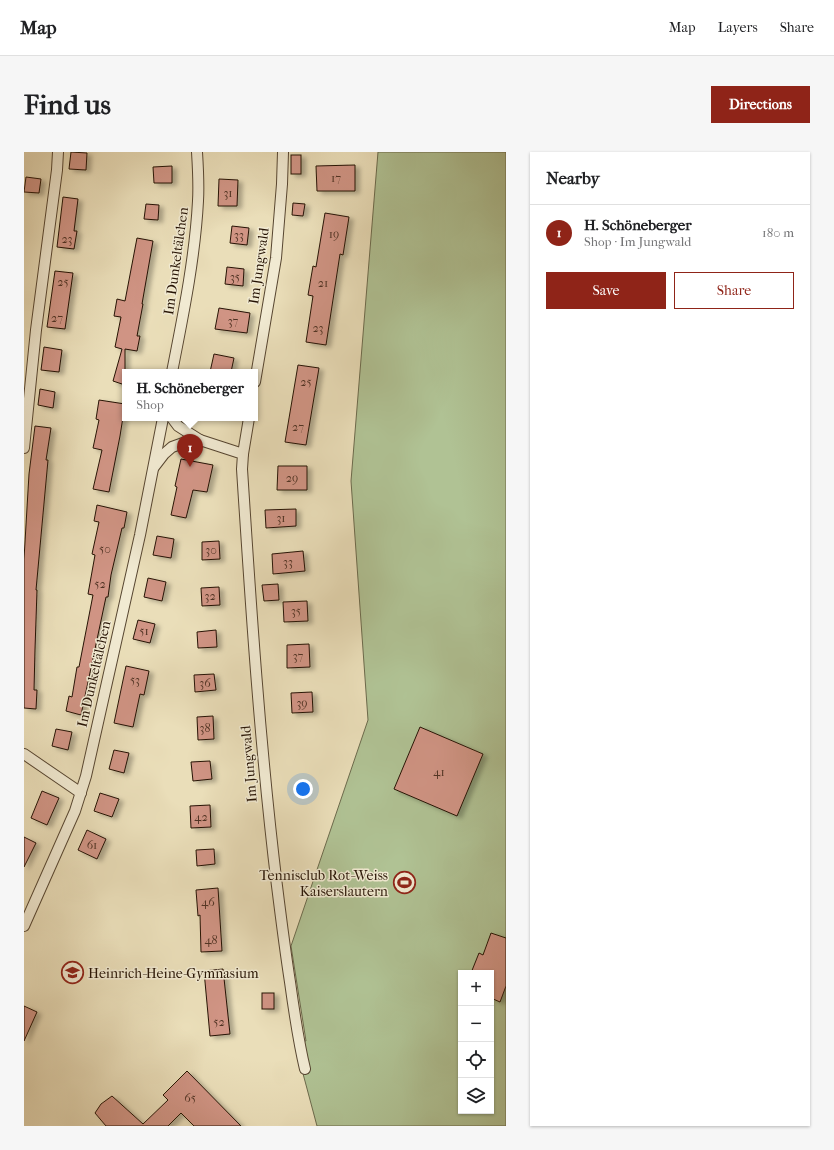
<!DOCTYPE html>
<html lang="en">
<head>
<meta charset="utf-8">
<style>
  body { margin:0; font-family:"IM FELL French Canon",serif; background:#f6f6f6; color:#202124 }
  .controls { position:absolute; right:12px; bottom:12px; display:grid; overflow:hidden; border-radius:0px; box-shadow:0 1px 3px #0004 }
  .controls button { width:36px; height:36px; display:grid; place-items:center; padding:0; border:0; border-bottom:1px solid #e0e0e0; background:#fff; color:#202124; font:20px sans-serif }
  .you { position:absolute; left:279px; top:637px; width:14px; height:14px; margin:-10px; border:3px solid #fff; border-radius:50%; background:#1a73e8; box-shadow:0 0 0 6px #1a73e833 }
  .badge { display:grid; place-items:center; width:26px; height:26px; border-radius:50%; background:#8f2418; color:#fff; font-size:13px; font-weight:700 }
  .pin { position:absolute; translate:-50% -33px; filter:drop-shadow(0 1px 2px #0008) }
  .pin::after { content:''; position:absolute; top:21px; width:14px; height:12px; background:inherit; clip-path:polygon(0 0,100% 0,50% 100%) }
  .popup { position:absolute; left:98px; top:217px; width:136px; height:52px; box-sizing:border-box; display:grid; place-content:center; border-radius:0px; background:#fff; filter:drop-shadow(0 1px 3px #0005); font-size:13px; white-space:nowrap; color:#757577 }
  .popup b { font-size:15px; color:#202124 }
  .popup::after { content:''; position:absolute; left:50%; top:100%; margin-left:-8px; border:8px solid transparent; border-top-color:#fff }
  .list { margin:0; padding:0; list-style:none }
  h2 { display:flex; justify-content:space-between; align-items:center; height:52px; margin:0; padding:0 16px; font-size:17px }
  h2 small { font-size:13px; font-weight:400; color:#757577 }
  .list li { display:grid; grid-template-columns:26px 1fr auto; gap:12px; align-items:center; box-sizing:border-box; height:56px; padding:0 16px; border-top:1px solid #e0e0e0 }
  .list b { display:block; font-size:15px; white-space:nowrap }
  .list p { margin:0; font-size:13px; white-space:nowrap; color:#757577 }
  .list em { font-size:13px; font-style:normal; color:#757577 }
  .actions { display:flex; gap:8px; padding:12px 16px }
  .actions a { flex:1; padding:9px 0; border:1px solid #8f2418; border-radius:0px; text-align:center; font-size:14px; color:#8f2418 }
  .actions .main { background:#8f2418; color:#fff }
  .icon { flex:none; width:22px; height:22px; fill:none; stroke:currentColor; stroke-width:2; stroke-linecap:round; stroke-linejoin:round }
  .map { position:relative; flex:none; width:482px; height:974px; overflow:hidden; border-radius:0px }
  header { display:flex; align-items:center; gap:24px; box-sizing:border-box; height:56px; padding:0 20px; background:#fff; border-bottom:1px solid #e0e0e0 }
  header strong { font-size:19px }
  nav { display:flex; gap:22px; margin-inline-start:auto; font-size:14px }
  .intro { display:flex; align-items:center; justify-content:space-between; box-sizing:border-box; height:96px; padding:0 24px }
  h1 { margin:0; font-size:28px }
  .button { padding:10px 18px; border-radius:0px; background:#8f2418; color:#fff; font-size:14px; font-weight:700 }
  main { display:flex; gap:24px; padding:0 24px }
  aside { flex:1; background:#fff; border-radius:0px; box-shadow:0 1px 3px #0004 }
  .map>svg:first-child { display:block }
</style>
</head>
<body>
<header>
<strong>Map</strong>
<nav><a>Map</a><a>Layers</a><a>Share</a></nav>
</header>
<div class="intro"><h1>Find us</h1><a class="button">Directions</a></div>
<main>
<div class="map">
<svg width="482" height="974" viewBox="0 0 482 974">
  <defs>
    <filter id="shadow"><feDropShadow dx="4.5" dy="2.5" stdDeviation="2" flood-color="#0004"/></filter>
  </defs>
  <rect width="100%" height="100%" fill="#eadeb9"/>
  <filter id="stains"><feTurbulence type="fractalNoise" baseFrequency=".005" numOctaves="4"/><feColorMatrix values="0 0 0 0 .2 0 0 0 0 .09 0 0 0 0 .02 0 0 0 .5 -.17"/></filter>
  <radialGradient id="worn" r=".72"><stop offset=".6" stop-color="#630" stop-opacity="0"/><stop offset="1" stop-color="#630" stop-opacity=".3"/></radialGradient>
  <!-- green -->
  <path fill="#b0c294" stroke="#6b6a4c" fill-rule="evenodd" d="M354 0H482V974H293L270 888 282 889 267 794 344 568 327 329ZM437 821H467V959H437Z"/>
  <!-- building -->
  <g fill="#d09484" stroke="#261304" filter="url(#shadow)">
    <polygon points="47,0 63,1 62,18 45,17"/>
    <rect x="267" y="3" width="10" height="19"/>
    <polygon points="331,13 331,39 293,39 292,14"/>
    <polygon points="148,14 148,31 130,31 129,15"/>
    <polygon points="2,25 17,27 15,41 0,40"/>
    <polygon points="195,27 214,28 213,54 194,54"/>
    <polygon points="39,45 54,47 50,79 53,79 50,97 33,95"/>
    <polygon points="269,51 281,52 279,64 268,63"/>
    <polygon points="122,52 135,53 134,68 120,67"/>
    <polygon points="301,61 325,65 319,103 316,102 302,193 282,190 289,144 284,143 289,114 292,115"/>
    <polygon points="208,74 225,76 223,93 206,91"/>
    <polygon points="113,86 129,89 118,152 119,152 113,184 116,184 113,199 101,197 101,233 89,229 98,197 91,195 97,165 90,164 93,147 101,149"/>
    <polygon points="203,115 220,117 219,134 201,132"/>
    <polygon points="31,119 49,121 41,177 23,175"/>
    <polygon points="195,156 226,161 223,181 191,177"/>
    <polygon points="20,195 38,198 35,220 17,218"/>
    <polygon points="190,202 210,206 207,220 186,220"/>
    <polygon points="274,213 295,216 282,293 261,290"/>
    <polygon points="16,237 31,240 29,256 14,253"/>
    <polygon points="75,248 101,252 96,284 85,340 69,337 78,298 69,296 75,268 72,267"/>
    <polygon points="11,274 27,276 22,308 24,308 12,438 13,438 11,497 10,538 13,538 12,557 0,556 0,407 5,322"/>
    <polygon points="157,307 189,313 183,340 169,338 162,366 147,363 153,335 151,334"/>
    <polygon points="254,314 283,314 283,338 253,338"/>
    <polygon points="73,353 103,360 100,376 98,376 87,423 84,445 82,445 57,563 42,559 45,544 48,545 53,515 55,515 69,443 64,442 71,403 68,402 75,370 70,369"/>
    <polygon points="272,357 272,374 242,376 241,358"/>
    <polygon points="133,384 150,387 147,406 129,403"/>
    <polygon points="195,389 196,407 178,408 178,390"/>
    <polygon points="279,399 281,419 249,422 248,402"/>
    <polygon points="124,426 142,430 138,449 120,445"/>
    <polygon points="254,432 255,448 240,449 238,433"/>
    <polygon points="195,435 196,453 178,454 177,436"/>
    <polygon points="283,449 284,469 260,470 259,450"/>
    <polygon points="114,468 131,472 126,491 109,487"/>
    <polygon points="192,478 193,495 174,496 173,480"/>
    <polygon points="285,492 286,515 263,516 263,493"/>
    <polygon points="102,514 125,519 120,543 116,542 109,575 90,571"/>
    <polygon points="190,522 192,538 171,540 170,523"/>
    <polygon points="288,540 289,560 268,561 267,541"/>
    <polygon points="189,564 190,587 174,588 173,565"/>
    <polygon points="396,575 459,602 433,664 370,637"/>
    <polygon points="32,577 48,580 44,598 28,594"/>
    <polygon points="90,598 105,601 100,621 85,617"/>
    <polygon points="186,609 188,627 169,629 167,610"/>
    <polygon points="18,639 35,646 23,673 7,666"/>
    <polygon points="76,641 95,647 88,665 70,659"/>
    <polygon points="186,653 187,675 167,676 166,654"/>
    <polygon points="63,678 82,687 73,707 54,698"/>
    <polygon points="0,685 12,691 0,715"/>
    <polygon points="190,697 191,712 173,714 172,698"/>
    <polygon points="194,736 198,799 177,800 176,763 174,764 172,738"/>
    <polygon points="467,781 482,786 482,834 476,850 467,846 467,821 447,821 455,801 459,803"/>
    <polygon points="199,817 206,882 186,884 180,819"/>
    <rect x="238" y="841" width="12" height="16"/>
    <polygon points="0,854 13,860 0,889"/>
    <polygon points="163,919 217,974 170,974 157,961 144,974 82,974 71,961 77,952 88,944 119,972 144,948 139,943"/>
  </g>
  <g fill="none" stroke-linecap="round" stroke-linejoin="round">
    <defs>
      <g id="minor">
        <path d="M148 220C159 164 171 106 174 49 175 33 174 16 173 0"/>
        <polyline points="231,230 252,106 258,32 259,0"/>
        <polyline points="148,266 154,274 176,288"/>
        <polyline points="0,296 12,178 33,18 34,0"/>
        <polyline points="219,302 225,266"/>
        <path d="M130 315 140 302 148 295 162 290 176 288 219 302 218 317C227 457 236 595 253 734 257 766 261 798 266 830 270 859 274 888 281 917"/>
        <polyline points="0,602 57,641"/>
        <polyline points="0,774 51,659 62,624 116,383 139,266"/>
      </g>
    </defs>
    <!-- minor casing -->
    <use href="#minor" stroke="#574631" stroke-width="12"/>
    <!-- minor -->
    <use href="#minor" stroke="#f1ead2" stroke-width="10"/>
  </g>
  <!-- icons -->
  <defs>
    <symbol id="stadium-ring" viewBox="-11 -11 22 22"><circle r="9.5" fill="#f1ead2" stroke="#8f2418" stroke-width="1.5"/><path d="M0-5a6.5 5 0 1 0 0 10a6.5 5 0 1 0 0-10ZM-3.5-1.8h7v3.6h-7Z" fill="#8f2418"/></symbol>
    <symbol id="school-ring" viewBox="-11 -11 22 22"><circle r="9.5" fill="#f1ead2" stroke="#8f2418" stroke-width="1.5"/><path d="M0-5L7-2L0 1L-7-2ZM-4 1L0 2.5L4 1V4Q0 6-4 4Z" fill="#8f2418"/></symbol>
  </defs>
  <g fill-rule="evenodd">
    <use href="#stadium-ring" x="368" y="718" width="25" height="25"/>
    <use href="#school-ring" x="36" y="808" width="25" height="25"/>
  </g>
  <g text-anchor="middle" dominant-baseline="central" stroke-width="3" stroke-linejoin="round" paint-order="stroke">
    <!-- number labels -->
    <g font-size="12" fill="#503324">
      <text x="312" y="26">17</text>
      <text x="204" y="41">31</text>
      <text x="310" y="82">19</text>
      <text x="215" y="83">33</text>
      <text x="43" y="87">23</text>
      <text x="211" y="125">35</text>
      <text x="39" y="130">25</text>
      <text x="299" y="131">21</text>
      <text x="33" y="166">27</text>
      <text x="209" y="169">37</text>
      <text x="294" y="176">23</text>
      <text x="282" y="230">25</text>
      <text x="274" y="275">27</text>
      <text x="268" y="326">29</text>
      <text x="257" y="366">31</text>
      <text x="81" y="397">50</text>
      <text x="187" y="398">30</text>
      <text x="264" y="410">33</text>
      <text x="76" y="432">52</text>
      <text x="186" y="444">32</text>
      <text x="272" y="459">35</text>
      <text x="120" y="479">51</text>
      <text x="274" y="504">37</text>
      <text x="111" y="528">53</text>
      <text x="181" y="531">36</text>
      <text x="278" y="551">39</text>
      <text x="181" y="576">38</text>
      <text x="415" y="620">41</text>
      <text x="177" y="665">42</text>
      <text x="68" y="693">61</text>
      <text x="184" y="750">46</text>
      <text x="187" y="788">48</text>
      <text x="195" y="870">52</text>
      <text x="166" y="946">65</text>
    </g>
    <!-- street labels -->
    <g font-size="14" fill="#261304" stroke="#f1ead2">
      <text transform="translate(152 109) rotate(-82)">Im Dunkeltälchen</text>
      <text transform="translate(235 114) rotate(-82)">Im Jungwald</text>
      <text transform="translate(70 522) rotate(-77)">Im Dunkeltälchen</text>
      <text transform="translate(225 612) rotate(-95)">Im Jungwald</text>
    </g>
    <!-- poi labels -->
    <g font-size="14" fill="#261304" stroke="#f1ead2" text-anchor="end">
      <text x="364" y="723">Tennisclub Rot-Weiss<tspan x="364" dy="16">Kaiserslautern</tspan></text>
      <text x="64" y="821" text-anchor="start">Heinrich-Heine-Gymnasium</text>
    </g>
  </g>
  <rect width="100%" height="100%" filter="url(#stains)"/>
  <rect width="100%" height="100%" fill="url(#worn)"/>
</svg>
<div class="controls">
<button>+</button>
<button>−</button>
<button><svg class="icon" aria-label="locate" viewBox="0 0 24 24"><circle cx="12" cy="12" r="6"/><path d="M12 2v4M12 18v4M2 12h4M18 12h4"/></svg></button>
<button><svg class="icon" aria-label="layers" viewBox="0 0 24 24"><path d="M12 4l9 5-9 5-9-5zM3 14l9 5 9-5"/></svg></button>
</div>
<div class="you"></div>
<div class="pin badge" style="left:166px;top:315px">1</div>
<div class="popup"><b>H. Schöneberger</b>Shop</div>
</div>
<aside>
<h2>Nearby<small></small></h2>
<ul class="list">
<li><span class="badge">1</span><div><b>H. Schöneberger</b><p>Shop · Im Jungwald</p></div><em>180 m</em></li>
</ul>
<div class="actions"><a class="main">Save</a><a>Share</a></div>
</aside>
</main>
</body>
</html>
